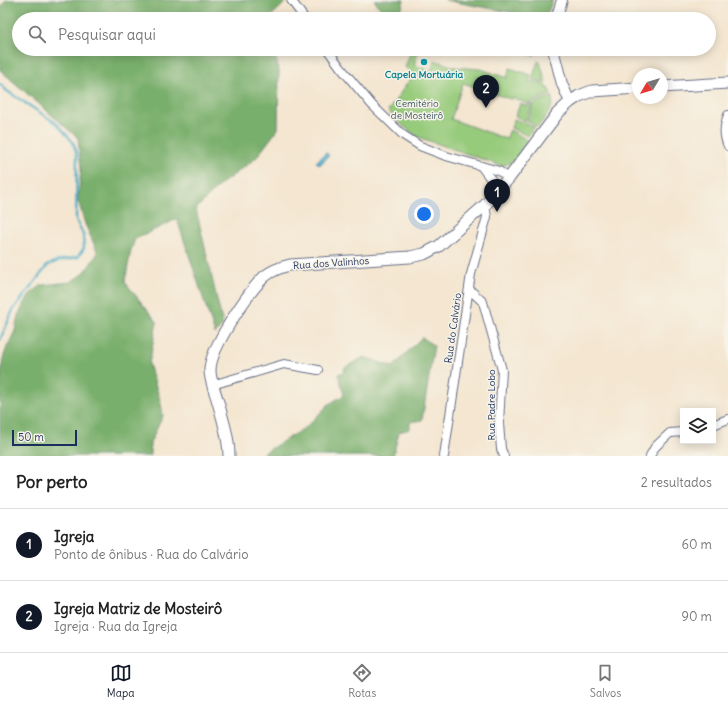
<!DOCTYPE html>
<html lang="pt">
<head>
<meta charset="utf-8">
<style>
  body { margin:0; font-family:Delius,sans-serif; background:#f2f2f2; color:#222 }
  .controls { position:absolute; right:12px; bottom:12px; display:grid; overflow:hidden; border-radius:0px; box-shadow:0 2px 10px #0003 }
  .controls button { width:36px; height:36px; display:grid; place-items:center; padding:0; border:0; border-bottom:1px solid #e0e0e0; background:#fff; color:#222; font:20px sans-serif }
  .compass { position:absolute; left:632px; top:68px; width:36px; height:36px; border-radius:50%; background:#fff; box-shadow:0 2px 10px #0003; rotate:232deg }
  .scale { position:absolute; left:12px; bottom:10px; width:65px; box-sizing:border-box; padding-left:4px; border:2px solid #1b2f5e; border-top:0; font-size:11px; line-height:14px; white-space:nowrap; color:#1b2f5e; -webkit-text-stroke:3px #f7f3e8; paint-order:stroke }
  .you { position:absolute; left:424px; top:214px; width:14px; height:14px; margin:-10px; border:3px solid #fff; border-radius:50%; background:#1a73e8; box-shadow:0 0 0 6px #1a73e833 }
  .badge { display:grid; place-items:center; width:26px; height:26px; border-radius:50%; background:#111827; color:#fff; font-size:13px; font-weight:700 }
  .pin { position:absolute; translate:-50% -33px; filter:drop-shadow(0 1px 2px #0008) }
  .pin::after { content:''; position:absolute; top:21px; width:14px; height:12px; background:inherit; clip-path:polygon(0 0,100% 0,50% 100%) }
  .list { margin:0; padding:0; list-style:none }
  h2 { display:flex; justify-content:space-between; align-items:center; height:52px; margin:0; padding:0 16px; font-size:17px }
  h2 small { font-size:13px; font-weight:400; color:#767676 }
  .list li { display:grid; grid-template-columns:26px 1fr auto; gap:12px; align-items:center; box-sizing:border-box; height:72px; padding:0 16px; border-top:1px solid #e0e0e0 }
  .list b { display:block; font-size:15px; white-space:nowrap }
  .list p { margin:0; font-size:13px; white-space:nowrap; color:#767676 }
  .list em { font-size:13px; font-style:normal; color:#767676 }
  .icon { flex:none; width:22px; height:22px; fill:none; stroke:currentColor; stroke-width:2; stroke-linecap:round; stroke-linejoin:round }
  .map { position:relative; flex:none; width:728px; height:456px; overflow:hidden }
  .search { position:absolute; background:#fff; box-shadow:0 2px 10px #0003; left:12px; right:12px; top:12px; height:44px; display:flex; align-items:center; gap:10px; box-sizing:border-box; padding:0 14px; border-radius:22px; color:#767676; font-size:15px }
  .sheet { height:196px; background:#fff }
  nav { display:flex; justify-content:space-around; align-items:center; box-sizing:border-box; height:56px; border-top:1px solid #e0e0e0; background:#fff; font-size:11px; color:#767676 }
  nav a { display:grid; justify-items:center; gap:2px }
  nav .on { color:#111827 }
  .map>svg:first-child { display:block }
</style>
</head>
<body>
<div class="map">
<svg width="728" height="456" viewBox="0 0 728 456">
  <rect width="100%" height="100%" fill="#f7f3e8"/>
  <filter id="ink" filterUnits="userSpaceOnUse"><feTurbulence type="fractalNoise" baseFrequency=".025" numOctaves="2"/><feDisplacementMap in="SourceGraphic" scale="8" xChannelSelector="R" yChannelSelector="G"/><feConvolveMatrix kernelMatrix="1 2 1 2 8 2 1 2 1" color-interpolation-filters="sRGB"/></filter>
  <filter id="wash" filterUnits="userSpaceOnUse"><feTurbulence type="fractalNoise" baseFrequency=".012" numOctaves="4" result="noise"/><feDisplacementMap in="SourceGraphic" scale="16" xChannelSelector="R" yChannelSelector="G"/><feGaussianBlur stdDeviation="0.9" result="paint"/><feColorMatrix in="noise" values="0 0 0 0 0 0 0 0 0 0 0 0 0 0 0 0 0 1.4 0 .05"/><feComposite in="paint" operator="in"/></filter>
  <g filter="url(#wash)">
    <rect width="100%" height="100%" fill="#f4e6d0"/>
    <!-- green -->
    <g fill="#97cb7c" stroke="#597d6d">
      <polygon points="516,49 536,49 534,56 515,50"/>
      <path d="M411 51 418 53 414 65 431 71 435 60 454 67 481 69 507 78 510 68 531 75 529 81C539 82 547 83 551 94L528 104 513 98 510 99 463 83 451 119 506 139 510 130 529 141 512 162 502 166 418 137 403 126 388 111 413 75 405 67Z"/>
      <polygon points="538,61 540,62 546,83 532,79"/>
      <path d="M552 96C555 108 545 117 538 127L527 121 535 103Z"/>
      <polygon points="520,104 527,106 533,104 525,121 515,116"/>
      <polygon points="514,119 535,127 528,136 511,128"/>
    </g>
    <!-- forest -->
    <g fill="#79af6c" stroke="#4a6f65">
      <polygon points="6,0 288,0 268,19 19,19 19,49 274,49 279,71 278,129 256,158 220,185 196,209 223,325 215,334 177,219 135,239 131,250 125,282 157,322 149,364 161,403 163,416 150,443 150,456 0,456 0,385 3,358 7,347 15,331 18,315 30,294 42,285 70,282 84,273 98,253 85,224 78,200 81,169 78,138 0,70 0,8"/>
      <polygon points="374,0 404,0 399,19 392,19 379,7"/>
      <polygon points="445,0 553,0 545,19"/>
      <polygon points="422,337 434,346 422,420 410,422 410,429 399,432 393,456 259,456 306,427 329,404 344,395 338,374 345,371 344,368 364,357 393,367"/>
    </g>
    <!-- water -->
    <polygon fill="#46acc6" stroke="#306e92" points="326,152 329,156 320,165 316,162"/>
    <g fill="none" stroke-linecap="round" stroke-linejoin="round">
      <!-- stream -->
      <polyline stroke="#46acc6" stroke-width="2.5" points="0,84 7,91 56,123 73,142 77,154 76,220 83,234 84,248 78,257 58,261 48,265 13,310 0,340"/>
    </g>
  </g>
  <g filter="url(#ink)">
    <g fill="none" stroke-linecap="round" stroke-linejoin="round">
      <defs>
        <g id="minor">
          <polyline points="291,0 305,19"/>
          <polyline points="327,49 341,68 372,105 403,135 420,146 446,156 499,171 509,178"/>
          <path d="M728 115C724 126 723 135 728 146"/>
          <polyline points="481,166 499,190"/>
          <polyline points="469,289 483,302 502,370 499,423 501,449 504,456"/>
          <polyline points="212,385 284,364 318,370"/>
          <polyline points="713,425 728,419"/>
          <polyline points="444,456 471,274 487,217 485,205"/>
          <polyline points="650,456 655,447 670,433 683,432"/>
        </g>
        <g id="tertiary">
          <polyline points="556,19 562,0"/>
          <polyline points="553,49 562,84 570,102"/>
        </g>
        <g id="secondary">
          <polyline points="662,87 728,83"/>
          <path d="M229 456C229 438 223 420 218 402 215 391 210 381 210 370 210 348 249 291 265 276 273 270 281 267 290 265L410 257 424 254 439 246 485 205 509 178 558 113 570 102 579 96 592 91 638 88"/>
        </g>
      </defs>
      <!-- minor casing -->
      <use href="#minor" stroke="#676f86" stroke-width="10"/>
      <!-- tertiary casing -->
      <use href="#tertiary" stroke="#676f86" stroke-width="12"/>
      <!-- secondary casing -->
      <use href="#secondary" stroke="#676f86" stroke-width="13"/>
      <!-- minor -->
      <use href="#minor" stroke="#fff" stroke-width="8"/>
      <!-- tertiary -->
      <use href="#tertiary" stroke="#fff" stroke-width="10"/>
      <!-- secondary -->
      <use href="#secondary" stroke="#fff" stroke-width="11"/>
    </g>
  </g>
  <!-- markers -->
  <circle fill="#0f9aa8" stroke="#f7f3e8" stroke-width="1.5" cx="424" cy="62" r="4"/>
  <g text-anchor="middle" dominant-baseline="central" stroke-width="3" stroke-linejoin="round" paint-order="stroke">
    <!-- culture labels -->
    <g font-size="10" font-weight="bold" fill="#0d838f" stroke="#f7f3e8">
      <text x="424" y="74">Capela Mortuária</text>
    </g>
    <!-- park labels -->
    <g font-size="10" fill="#3a5666" stroke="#f7f3e8">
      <text x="417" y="103">Cemitério<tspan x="417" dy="12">de Mosteirô</tspan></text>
    </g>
    <!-- street labels -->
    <g font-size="10" fill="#1b2f5e" stroke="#f7f3e8">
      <text transform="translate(331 263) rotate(-4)">Rua dos Valinhos</text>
      <text transform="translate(453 328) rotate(-82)">Rua do Calvário</text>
      <text transform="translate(491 405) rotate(-90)">Rua Padre Lobo</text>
    </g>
  </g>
</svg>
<div class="controls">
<button><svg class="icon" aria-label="layers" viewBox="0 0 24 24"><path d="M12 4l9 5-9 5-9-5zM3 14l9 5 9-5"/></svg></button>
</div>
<svg class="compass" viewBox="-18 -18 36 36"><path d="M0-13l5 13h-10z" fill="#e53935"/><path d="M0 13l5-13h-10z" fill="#767676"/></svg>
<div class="scale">50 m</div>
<div class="you"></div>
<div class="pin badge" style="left:497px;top:212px">1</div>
<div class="pin badge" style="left:486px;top:108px">2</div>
<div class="search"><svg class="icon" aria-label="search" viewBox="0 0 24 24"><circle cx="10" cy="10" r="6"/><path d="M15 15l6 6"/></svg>Pesquisar aqui</div>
</div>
<section class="sheet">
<h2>Por perto<small>2 resultados</small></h2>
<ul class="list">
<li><span class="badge">1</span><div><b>Igreja</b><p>Ponto de ônibus · Rua do Calvário</p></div><em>60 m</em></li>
<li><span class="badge">2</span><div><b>Igreja Matriz de Mosteirô</b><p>Igreja · Rua da Igreja</p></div><em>90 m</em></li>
</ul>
</section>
<nav>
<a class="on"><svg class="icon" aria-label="map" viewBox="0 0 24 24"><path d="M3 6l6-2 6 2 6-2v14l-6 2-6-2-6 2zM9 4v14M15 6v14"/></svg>Mapa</a>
<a><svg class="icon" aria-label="directions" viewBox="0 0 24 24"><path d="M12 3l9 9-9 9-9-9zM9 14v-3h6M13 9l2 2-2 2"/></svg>Rotas</a>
<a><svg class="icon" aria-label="saved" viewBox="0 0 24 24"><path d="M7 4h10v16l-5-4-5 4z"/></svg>Salvos</a>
</nav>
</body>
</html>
